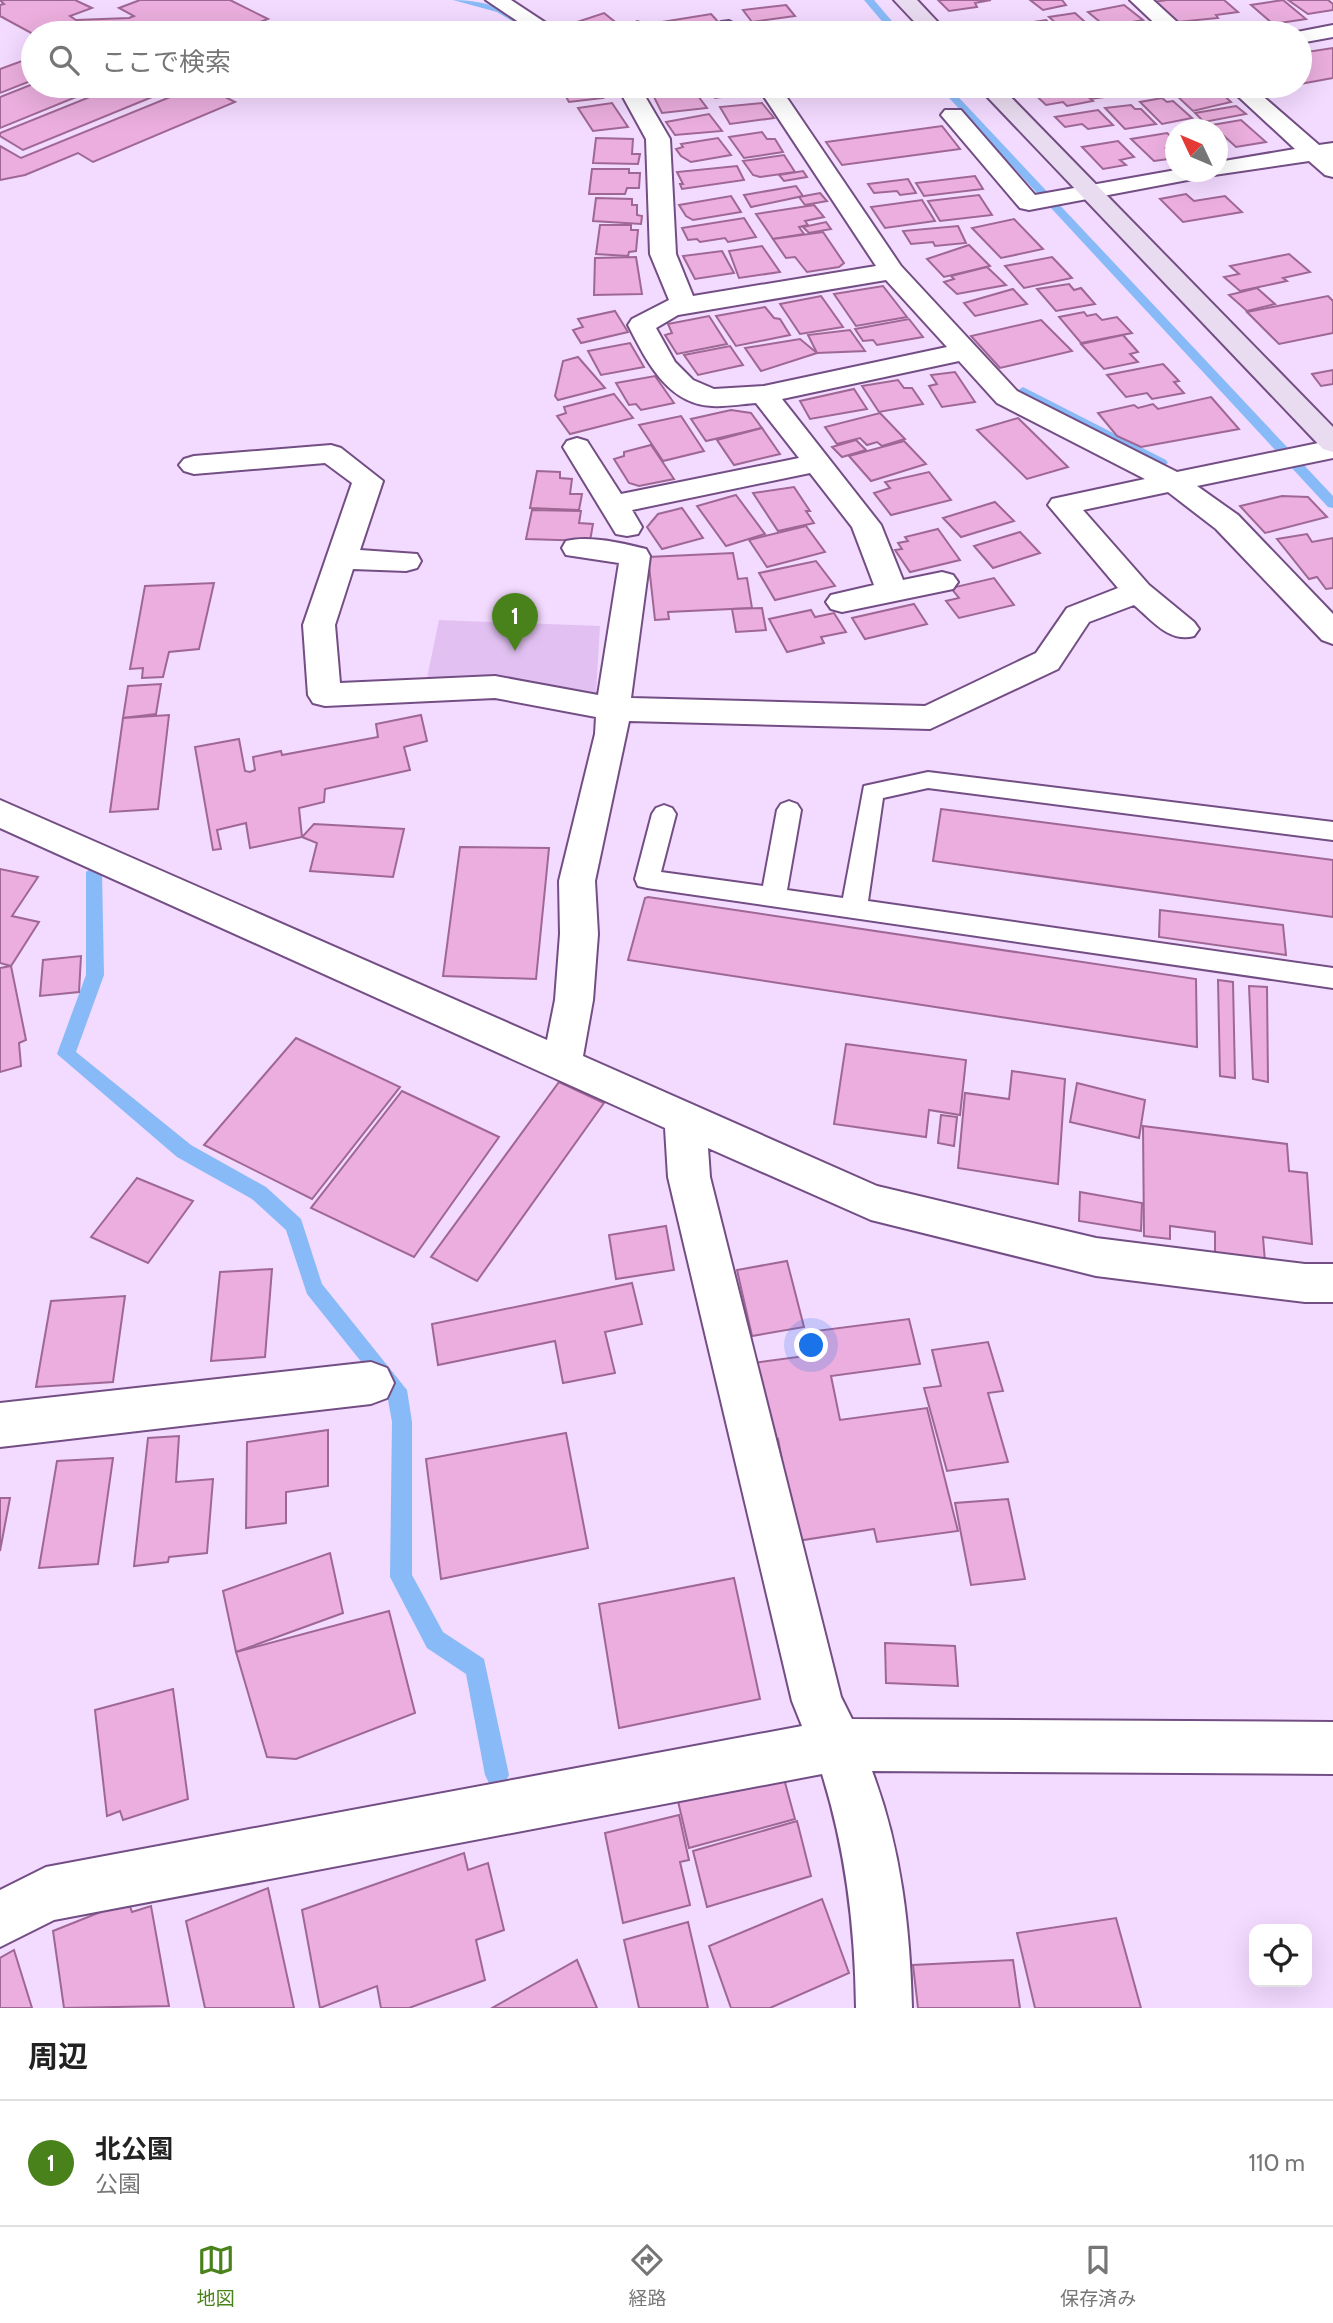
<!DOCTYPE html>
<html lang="ja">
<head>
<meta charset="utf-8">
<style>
  body { margin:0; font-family:Cabin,"Noto Sans JP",sans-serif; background:#f2f2f2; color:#222 }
  .controls { position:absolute; right:21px; bottom:21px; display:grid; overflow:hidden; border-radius:14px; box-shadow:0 7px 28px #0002 }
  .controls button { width:63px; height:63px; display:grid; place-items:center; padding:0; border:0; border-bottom:2px solid #e0e0e0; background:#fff; color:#222; font:35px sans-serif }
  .compass { position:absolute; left:1165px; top:119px; width:63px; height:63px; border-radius:50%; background:#fff; box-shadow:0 7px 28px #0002; rotate:314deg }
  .you { position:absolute; left:812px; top:1346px; width:24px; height:24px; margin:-18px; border:5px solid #fff; border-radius:50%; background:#1a73e8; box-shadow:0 0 0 10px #1a73e833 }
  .badge { display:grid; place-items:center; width:46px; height:46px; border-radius:50%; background:#49821b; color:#fff; font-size:23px; font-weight:700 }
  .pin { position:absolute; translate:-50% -58px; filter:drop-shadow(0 2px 4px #0008) }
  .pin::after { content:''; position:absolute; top:37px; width:24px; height:21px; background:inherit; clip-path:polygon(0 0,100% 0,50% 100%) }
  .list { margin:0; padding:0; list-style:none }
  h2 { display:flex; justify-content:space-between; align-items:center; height:91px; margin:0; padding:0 28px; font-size:30px }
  h2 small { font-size:23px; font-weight:400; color:#767676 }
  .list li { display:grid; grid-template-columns:46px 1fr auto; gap:21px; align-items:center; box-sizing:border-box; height:126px; padding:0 28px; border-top:2px solid #e0e0e0 }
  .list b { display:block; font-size:26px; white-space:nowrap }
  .list p { margin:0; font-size:23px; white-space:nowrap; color:#767676 }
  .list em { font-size:23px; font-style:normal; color:#767676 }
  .icon { flex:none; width:38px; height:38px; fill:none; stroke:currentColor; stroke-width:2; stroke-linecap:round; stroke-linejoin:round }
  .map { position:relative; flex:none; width:1333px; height:2008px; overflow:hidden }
  .search { position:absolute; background:#fff; box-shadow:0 7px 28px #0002; left:21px; right:21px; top:21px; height:77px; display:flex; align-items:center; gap:18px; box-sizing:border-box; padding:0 24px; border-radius:38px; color:#767676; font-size:26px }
  .sheet { height:217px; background:#fff }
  nav { display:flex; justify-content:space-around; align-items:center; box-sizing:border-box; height:98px; border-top:2px solid #e0e0e0; background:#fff; font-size:19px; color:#767676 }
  nav a { display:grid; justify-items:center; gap:4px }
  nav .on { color:#49821b }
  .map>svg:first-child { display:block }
</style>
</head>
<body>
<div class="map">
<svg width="1333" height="2008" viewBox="0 0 1333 2008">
  <rect width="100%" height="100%" fill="#f3daff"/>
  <!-- green -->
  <polygon fill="#e2c1f2" points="439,620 600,626 596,693 514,677 427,678"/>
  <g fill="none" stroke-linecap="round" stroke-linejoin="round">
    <!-- stream -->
    <g fill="#89baf8" fill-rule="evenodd">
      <path d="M453 0C486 0 518 11 543 33H532L497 12Z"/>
      <polygon points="864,0 874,0 902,33 892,33"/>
      <polygon points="938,86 948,86 1333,496 1333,508 1328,507"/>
      <polygon points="1023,387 1166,460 1168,463 1161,467 1156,466 1019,394 1017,391"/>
      <polygon points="94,866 102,872 104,975 76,1052 191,1145 266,1187 301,1219 322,1284 407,1390 412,1422 412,1575 443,1632 484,1659 509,1775 505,1783 497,1787 489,1783 485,1775 466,1674 427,1648 390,1577 392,1422 387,1394 307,1294 286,1230 252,1199 177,1157 57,1054 86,975 86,872"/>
    </g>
  </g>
  <!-- building -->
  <g fill="#ebaede" stroke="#9f6794" stroke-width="2">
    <polygon points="0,0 75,0 92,8 70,16 76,20 129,18 134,16 119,8 140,0 230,0 268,19 232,33 115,33 107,29 89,29 77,33 33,34 0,16 0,5 4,4"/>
    <polygon points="938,0 991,0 975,3 977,7 949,11"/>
    <polygon points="1030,0 1062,0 1066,5 1043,10"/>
    <polygon points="1167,0 1224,0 1238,12 1216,15 1218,18 1177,22 1153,2"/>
    <polygon points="1283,0 1306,19 1273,24 1251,5"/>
    <polygon points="1288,0 1328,0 1333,4 1333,10 1308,14"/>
    <polygon points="786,5 795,16 752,22 743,10"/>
    <polygon points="1124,5 1143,20 1106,27 1088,12"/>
    <polygon points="604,13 619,25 583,33 564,33 556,29"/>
    <polygon points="1075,13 1095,31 1067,33 1049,17"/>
    <polygon points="711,14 721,25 683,33 670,32 662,22"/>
    <polygon points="1046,20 1060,33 1031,33 1021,24"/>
    <polygon points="637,21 658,27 649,33 611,33 627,23 632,24"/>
    <polygon points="746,24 782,25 782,33 746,33"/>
    <polygon points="1008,24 1019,33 978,33 975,30"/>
    <polygon points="1333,48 1333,78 1300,84 1300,53"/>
    <polygon points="33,57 33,80 0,93 0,69"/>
    <polygon points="33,84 33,86 103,86 0,128 0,97"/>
    <polygon points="117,86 179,86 23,150 0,136 0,133"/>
    <polygon points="197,86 219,86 226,91 225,97 235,102 93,162 78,153 25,175 0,180 0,146 21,158"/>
    <polygon points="560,86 596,86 603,98 569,102"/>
    <polygon points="644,86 688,86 690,88 649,94"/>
    <polygon points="707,86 746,86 751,93 715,98"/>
    <polygon points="1041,86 1075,86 1093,101 1067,106 1063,102 1046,105 1028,88"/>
    <polygon points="1078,86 1110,86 1119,95 1091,99"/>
    <polygon points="1122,86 1155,86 1160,90 1131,95"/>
    <polygon points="1217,89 1231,102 1193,111 1176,95"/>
    <polygon points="695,92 707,108 662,113 653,95"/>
    <polygon points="1162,98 1167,102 1173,101 1192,118 1162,124 1140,102"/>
    <polygon points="612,103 628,127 593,131 578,108"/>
    <polygon points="762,103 774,118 730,124 720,107"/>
    <polygon points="1131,105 1135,109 1141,109 1156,124 1125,129 1105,108"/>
    <polygon points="1236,106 1246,114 1204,122 1195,113"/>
    <polygon points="1098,110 1113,125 1088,129 1082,124 1065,127 1055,117"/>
    <polygon points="709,114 722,131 675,135 666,122"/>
    <polygon points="1241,120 1266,142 1236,147 1212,125"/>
    <polygon points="942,126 960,149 842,165 826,142"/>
    <polygon points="762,132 767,139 775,139 783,152 744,158 729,137"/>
    <polygon points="1167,133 1176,141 1176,146 1166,148 1176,158 1154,161 1131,139"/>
    <polygon points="596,138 633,139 632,154 640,154 638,164 593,163"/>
    <polygon points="718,138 731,155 691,162 681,156 676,149 683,147 681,144"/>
    <polygon points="1118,141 1134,157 1120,160 1126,165 1103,169 1082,147"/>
    <polygon points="784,155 795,172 760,177 753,175 743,161"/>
    <polygon points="737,166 744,180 682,189 680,184 683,184 677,172"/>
    <polygon points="592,169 629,169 629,173 640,173 639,188 627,188 625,194 589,194"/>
    <polygon points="803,171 807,177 784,181 779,175"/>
    <polygon points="975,176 983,189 924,196 916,183"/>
    <polygon points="908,179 916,193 900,195 897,191 874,193 868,184"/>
    <polygon points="796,186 803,196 751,207 744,195"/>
    <polygon points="820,193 827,201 805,205 799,197"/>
    <polygon points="1186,194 1194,201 1225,196 1242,212 1183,222 1160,199"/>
    <polygon points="979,195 992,215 940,221 928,201"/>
    <polygon points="731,196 741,212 693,220 686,216 679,205"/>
    <polygon points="596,198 632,199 632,205 637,205 637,215 642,216 641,224 593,221"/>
    <polygon points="922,200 935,221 885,228 871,207"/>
    <polygon points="814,205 824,217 805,221 808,225 799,227 804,234 773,239 756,214"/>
    <polygon points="744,218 756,237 728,242 725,238 700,242 697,239 688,240 682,228"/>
    <polygon points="1014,219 1043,249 1001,258 972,228"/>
    <polygon points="826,222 831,229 809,233 803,227"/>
    <polygon points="600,225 631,225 631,230 638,230 636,251 629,252 628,256 596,254"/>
    <polygon points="958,226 966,243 935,246 933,242 911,244 903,231"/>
    <polygon points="823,232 844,263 839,267 807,272 795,257 786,258 773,239"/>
    <polygon points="969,245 990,266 944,277 927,259"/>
    <polygon points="762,246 780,272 739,278 729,251"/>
    <polygon points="722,251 734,273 695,279 683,256"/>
    <polygon points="1289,254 1310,272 1283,278 1287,281 1240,291 1224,277 1239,274 1230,266"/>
    <polygon points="636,257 642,294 594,295 595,258"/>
    <polygon points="1052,257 1072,278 1024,288 1005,266"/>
    <polygon points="987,267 1006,285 957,294 944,282 954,279 951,276"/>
    <polygon points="1069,284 1074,290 1081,288 1095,304 1056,311 1037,289"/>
    <polygon points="883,286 907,317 856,326 834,294"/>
    <polygon points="1257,288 1275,304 1247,311 1229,295"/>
    <polygon points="1013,289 1027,304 975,316 964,303"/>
    <polygon points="821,296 843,327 800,334 780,304"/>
    <polygon points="1328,296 1333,301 1333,333 1279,344 1247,312"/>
    <polygon points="765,307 774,318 780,319 790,335 736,346 716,316"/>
    <polygon points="615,311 628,332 581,343 573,330 583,327 578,319"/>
    <polygon points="1084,312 1087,316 1096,314 1102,320 1117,317 1132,333 1081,343 1059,317"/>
    <polygon points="709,316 727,344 677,354 665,335 672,333 668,324"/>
    <polygon points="909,319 923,337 877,345 873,340 863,341 855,329"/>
    <polygon points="1041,320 1072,351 1000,368 971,336"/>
    <polygon points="850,330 865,351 817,353 808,335"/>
    <polygon points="1123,335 1138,352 1130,354 1138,362 1104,369 1081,344"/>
    <polygon points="800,339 817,353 761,371 745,348"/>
    <polygon points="630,343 644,367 601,375 588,351"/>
    <polygon points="730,346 743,365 698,375 684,355"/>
    <polygon points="578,357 605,388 558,400 555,396 563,361"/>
    <polygon points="1163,364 1179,381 1174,382 1184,393 1152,399 1147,393 1126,397 1107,375"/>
    <polygon points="1333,370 1333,384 1321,386 1312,374"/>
    <polygon points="955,372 975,402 942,407 929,386 937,384 931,375"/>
    <polygon points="655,376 674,403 641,410 636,404 629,405 616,383"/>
    <polygon points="898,380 904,388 912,388 923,404 879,412 862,386"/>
    <polygon points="854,389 867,409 810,419 800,401"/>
    <polygon points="614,394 633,418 570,434 557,416 566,413 564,407"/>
    <polygon points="1211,397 1239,429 1141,447 1117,436 1098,413 1134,405 1138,408 1153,404 1158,409"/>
    <polygon points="731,410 751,413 762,428 706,441 691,419"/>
    <polygon points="880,413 905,439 882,446 877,442 867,445 860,438 837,444 825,427"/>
    <polygon points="681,416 704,451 663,461 639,425"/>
    <polygon points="1018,418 1068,467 1027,479 977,430"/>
    <polygon points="762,428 780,454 734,465 717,440"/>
    <polygon points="856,440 866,450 842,457 832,447"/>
    <polygon points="904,441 926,464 871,481 849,456"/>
    <polygon points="651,445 674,479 639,486 629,483 614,459 624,456 624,452"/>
    <polygon points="537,471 560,472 560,478 572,479 570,494 582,494 579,510 530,508"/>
    <polygon points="929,472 951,500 891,515 874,493 890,488 885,482"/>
    <polygon points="794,487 810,511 806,511 814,523 778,531 753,493"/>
    <polygon points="736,495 765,534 726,546 697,506"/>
    <polygon points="1282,496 1308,497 1327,517 1265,533 1240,506"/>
    <polygon points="995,502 1014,521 961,537 943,518"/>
    <polygon points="682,508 703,538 662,549 647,527 658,514"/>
    <polygon points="532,510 581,511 579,523 593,524 590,541 526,539"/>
    <polygon points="806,526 825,552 767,567 749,540"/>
    <polygon points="938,529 960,560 910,572 895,550 902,549 898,543 908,541 905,537"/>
    <polygon points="1020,532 1040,553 993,568 974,546"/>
    <polygon points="1307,534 1312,542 1333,538 1333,588 1326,589 1317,577 1309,579 1277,539"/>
    <polygon points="733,553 738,579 747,578 752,608 668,612 669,619 655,620 648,557"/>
    <polygon points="816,561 835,586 775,600 759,573"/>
    <polygon points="994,578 1014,605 959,618 946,601 959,598 951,588"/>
    <polygon points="214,583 199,649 169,652 163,677 142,678 143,668 130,669 145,586"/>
    <polygon points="914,604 927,624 865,639 852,618"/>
    <polygon points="762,608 766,630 736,632 732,609"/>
    <polygon points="811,610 815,617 834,613 846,632 821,637 824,643 787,652 769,619"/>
    <polygon points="161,684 156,714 123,718 128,686"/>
    <polygon points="169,715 158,809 110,812 123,718"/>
    <polygon points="421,715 427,741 404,747 410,770 325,789 324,802 299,808 302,837 250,848 246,823 217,830 221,849 213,850 195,747 239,739 245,771 250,772 255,770 253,757 281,751 282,755 378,737 376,724"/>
    <polygon points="941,809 1333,860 1333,917 933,861"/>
    <polygon points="314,824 404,829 393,877 310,871 317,843 302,837"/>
    <polygon points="460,847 549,848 536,979 443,976"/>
    <polygon points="0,869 38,877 12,916 39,922 11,966 0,963"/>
    <polygon points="648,897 1196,979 1197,1047 628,960 645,898"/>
    <polygon points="1160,910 1283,925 1286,955 1159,937"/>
    <polygon points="81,956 79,992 40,996 43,960"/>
    <polygon points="11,966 26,1040 19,1043 21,1066 0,1072 0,968"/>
    <polygon points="1218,980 1233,982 1235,1078 1220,1076"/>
    <polygon points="1249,986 1267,987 1268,1082 1253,1079"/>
    <polygon points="296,1038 400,1087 312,1199 204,1145"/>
    <polygon points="846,1044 966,1060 960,1115 929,1110 926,1137 834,1124"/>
    <polygon points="1012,1071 1065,1079 1058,1184 958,1168 965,1093 1009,1099"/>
    <polygon points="559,1082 604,1103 477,1281 431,1257"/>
    <polygon points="1077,1083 1145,1100 1139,1138 1070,1122"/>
    <polygon points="402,1091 499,1137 414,1257 311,1208"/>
    <polygon points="941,1115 957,1117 954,1146 938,1143"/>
    <polygon points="1143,1126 1287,1144 1289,1171 1307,1173 1312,1244 1263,1237 1265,1262 1215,1255 1215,1232 1170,1226 1170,1239 1144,1236"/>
    <polygon points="137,1178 193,1201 148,1263 91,1237"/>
    <polygon points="1080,1192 1142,1203 1141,1231 1079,1221"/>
    <polygon points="666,1226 674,1270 616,1279 609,1235"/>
    <polygon points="787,1261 804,1327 752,1336 737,1270"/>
    <polygon points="272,1269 265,1357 211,1361 220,1272"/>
    <polygon points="632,1283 642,1324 605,1332 615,1373 563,1383 555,1341 438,1365 432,1324"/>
    <polygon points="125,1296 113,1382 36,1387 51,1301"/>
    <polygon points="909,1319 920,1364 831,1376 840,1420 927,1408 958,1531 877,1542 874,1529 797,1541 778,1439 768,1441 753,1363 813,1355 808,1332"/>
    <polygon points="988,1342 1003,1391 988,1393 1008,1462 947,1471 924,1388 941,1386 932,1350"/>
    <polygon points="328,1430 328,1486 286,1492 286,1523 246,1528 247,1442"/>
    <polygon points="566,1433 588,1548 441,1579 426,1459"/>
    <polygon points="179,1436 176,1482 213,1479 207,1553 169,1557 168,1562 134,1566 148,1438"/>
    <polygon points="113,1458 98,1564 39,1568 57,1461"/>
    <polygon points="0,1498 10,1498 0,1551"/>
    <polygon points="1008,1499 1025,1579 971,1585 955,1503"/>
    <polygon points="330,1553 343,1613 236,1652 223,1591"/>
    <polygon points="734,1578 760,1699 619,1728 599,1604"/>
    <polygon points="389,1611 415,1713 296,1759 267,1757 236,1652"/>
    <polygon points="885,1643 955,1646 958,1686 886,1683"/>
    <polygon points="173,1689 188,1799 123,1820 120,1811 107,1816 95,1710"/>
    <polygon points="781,1768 795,1819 689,1848 677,1797"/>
    <polygon points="679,1815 689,1860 680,1862 690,1905 623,1923 605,1833"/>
    <polygon points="797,1821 811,1876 707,1907 693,1851"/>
    <polygon points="464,1853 468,1870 488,1863 504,1930 476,1940 485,1980 409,2008 381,2008 377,1986 320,2008 302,1910"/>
    <polygon points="268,1888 294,2008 205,2008 186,1921"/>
    <polygon points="822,1899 849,1973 770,2008 731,2008 709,1946"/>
    <polygon points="128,1901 132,1912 151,1906 169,2006 64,2008 53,1931"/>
    <polygon points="1116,1918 1141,2008 1035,2008 1017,1933"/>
    <polygon points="688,1922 708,2008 639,2008 624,1940"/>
    <polygon points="14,1950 32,2008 0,2008 0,1958"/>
    <polygon points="577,1960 597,2008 492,2008"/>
    <polygon points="1013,1960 1020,2008 918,2008 913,1965"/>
  </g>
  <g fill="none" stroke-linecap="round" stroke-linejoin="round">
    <defs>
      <polygon id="lane" points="928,772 1333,822 1333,840 928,788 883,798 868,901 1333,968 1333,988 647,888 638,886 635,879 652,814 656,808 664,805 672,808 676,814 661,872 763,886 777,810 781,804 789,801 797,804 801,810 787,890 843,898 864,786"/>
      <g id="street">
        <polygon points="486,0 511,0 561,33 535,33"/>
        <polygon points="1130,0 1153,0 1189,33 1165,33"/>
        <polygon points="729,21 740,27 738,33 716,33 721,22"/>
        <polygon points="1333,25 1333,37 1300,43 1300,33 1292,33"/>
        <path d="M617 86H639L670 139 676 254 693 296 876 266 757 86H779L901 266 1017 391 1177 472 1333 440V458L1197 486 1238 515 1333 614V644L1322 640 1216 529 1168 492 1083 510 1149 585 1194 622 1199 629 1194 636C1169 643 1152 620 1134 605L1089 622 1058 669 930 729 629 721 595 881 598 934 593 1000 583 1056 877 1186 1096 1238 1305 1264H1333V1302H1305L1096 1276 871 1220 708 1148 710 1177 841 1697 852 1719 1333 1722V1774L872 1771C901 1847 910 1927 912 2008H856C855 1927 846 1851 822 1774L54 1920 0 1947V1890L46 1867 802 1726 792 1701 668 1177 665 1128 0 828V800L547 1040 555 1000 560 934 559 881 595 734 596 717 495 698 325 706 313 703 308 695 303 625 352 483 325 463 194 474 184 471 179 465 184 459 194 456 331 445 341 448 383 481 360 550 417 554 421 561 417 568 406 571 353 569 335 625 340 683 495 676 598 695 619 563 566 555 562 548 566 541C589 535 623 543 646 549L650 556 631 698 925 706 1036 653 1067 608 1118 588 1048 505 1052 499 1145 479 997 403 959 361 782 399 881 525 903 580 942 572 953 575 958 582 953 589 842 612 831 609 826 602 831 595 874 585 852 527 810 473 632 510 642 527 638 534 627 536 616 534 563 447 567 441 577 438 587 441 621 494 799 458 756 403C742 404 726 407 712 406 667 404 646 360 628 325L632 319 669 300 650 254 646 139ZM886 280 947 347 764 386 714 389 693 380 675 362 656 328 678 315Z"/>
        <polygon points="1227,86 1251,86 1319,145 1333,143 1333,177 1325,175 1309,161 1214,175 1029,210 1020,208 941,115 945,110 961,110 1035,195 1176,170 1218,172 1218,162 1295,149"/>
        <polygon points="371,1362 387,1368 394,1383 387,1398 371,1404 0,1447 0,1403"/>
      </g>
      <g id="secondary">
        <polygon points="894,0 917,0 948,33 925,33"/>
        <polygon points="977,86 1000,86 1333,427 1333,452 1323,449"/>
      </g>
    </defs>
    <!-- lane casing -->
    <use href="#lane" stroke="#734e84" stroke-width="4"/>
    <!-- street casing -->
    <use href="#street" stroke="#734e84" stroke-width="4"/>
    <!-- secondary casing -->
    <use href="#secondary" stroke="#734e84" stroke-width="4"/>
    <!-- lane -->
    <use href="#lane" fill="#fff" fill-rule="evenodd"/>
    <!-- street -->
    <use href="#street" fill="#fff" fill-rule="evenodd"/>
    <!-- secondary -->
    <use href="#secondary" fill="#eadcf0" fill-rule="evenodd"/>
  </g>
</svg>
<div class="controls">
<button><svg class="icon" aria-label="locate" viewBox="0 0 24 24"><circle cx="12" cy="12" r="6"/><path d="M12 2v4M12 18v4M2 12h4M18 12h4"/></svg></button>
</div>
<svg class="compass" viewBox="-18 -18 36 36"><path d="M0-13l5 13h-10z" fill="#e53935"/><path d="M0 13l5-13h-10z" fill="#767676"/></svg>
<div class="you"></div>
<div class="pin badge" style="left:515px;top:651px">1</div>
<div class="search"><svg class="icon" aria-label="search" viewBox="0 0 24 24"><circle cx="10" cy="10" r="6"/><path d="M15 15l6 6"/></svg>ここで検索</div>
</div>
<section class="sheet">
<h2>周辺<small></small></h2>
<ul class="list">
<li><span class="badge">1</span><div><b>北公園</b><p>公園</p></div><em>110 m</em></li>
</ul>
</section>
<nav>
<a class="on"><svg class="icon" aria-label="map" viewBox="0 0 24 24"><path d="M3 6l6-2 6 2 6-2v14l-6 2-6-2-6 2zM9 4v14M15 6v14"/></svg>地図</a>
<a><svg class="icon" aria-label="directions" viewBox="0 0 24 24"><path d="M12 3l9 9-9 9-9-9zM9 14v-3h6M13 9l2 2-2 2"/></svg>経路</a>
<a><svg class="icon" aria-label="saved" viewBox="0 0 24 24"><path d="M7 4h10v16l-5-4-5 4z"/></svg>保存済み</a>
</nav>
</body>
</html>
